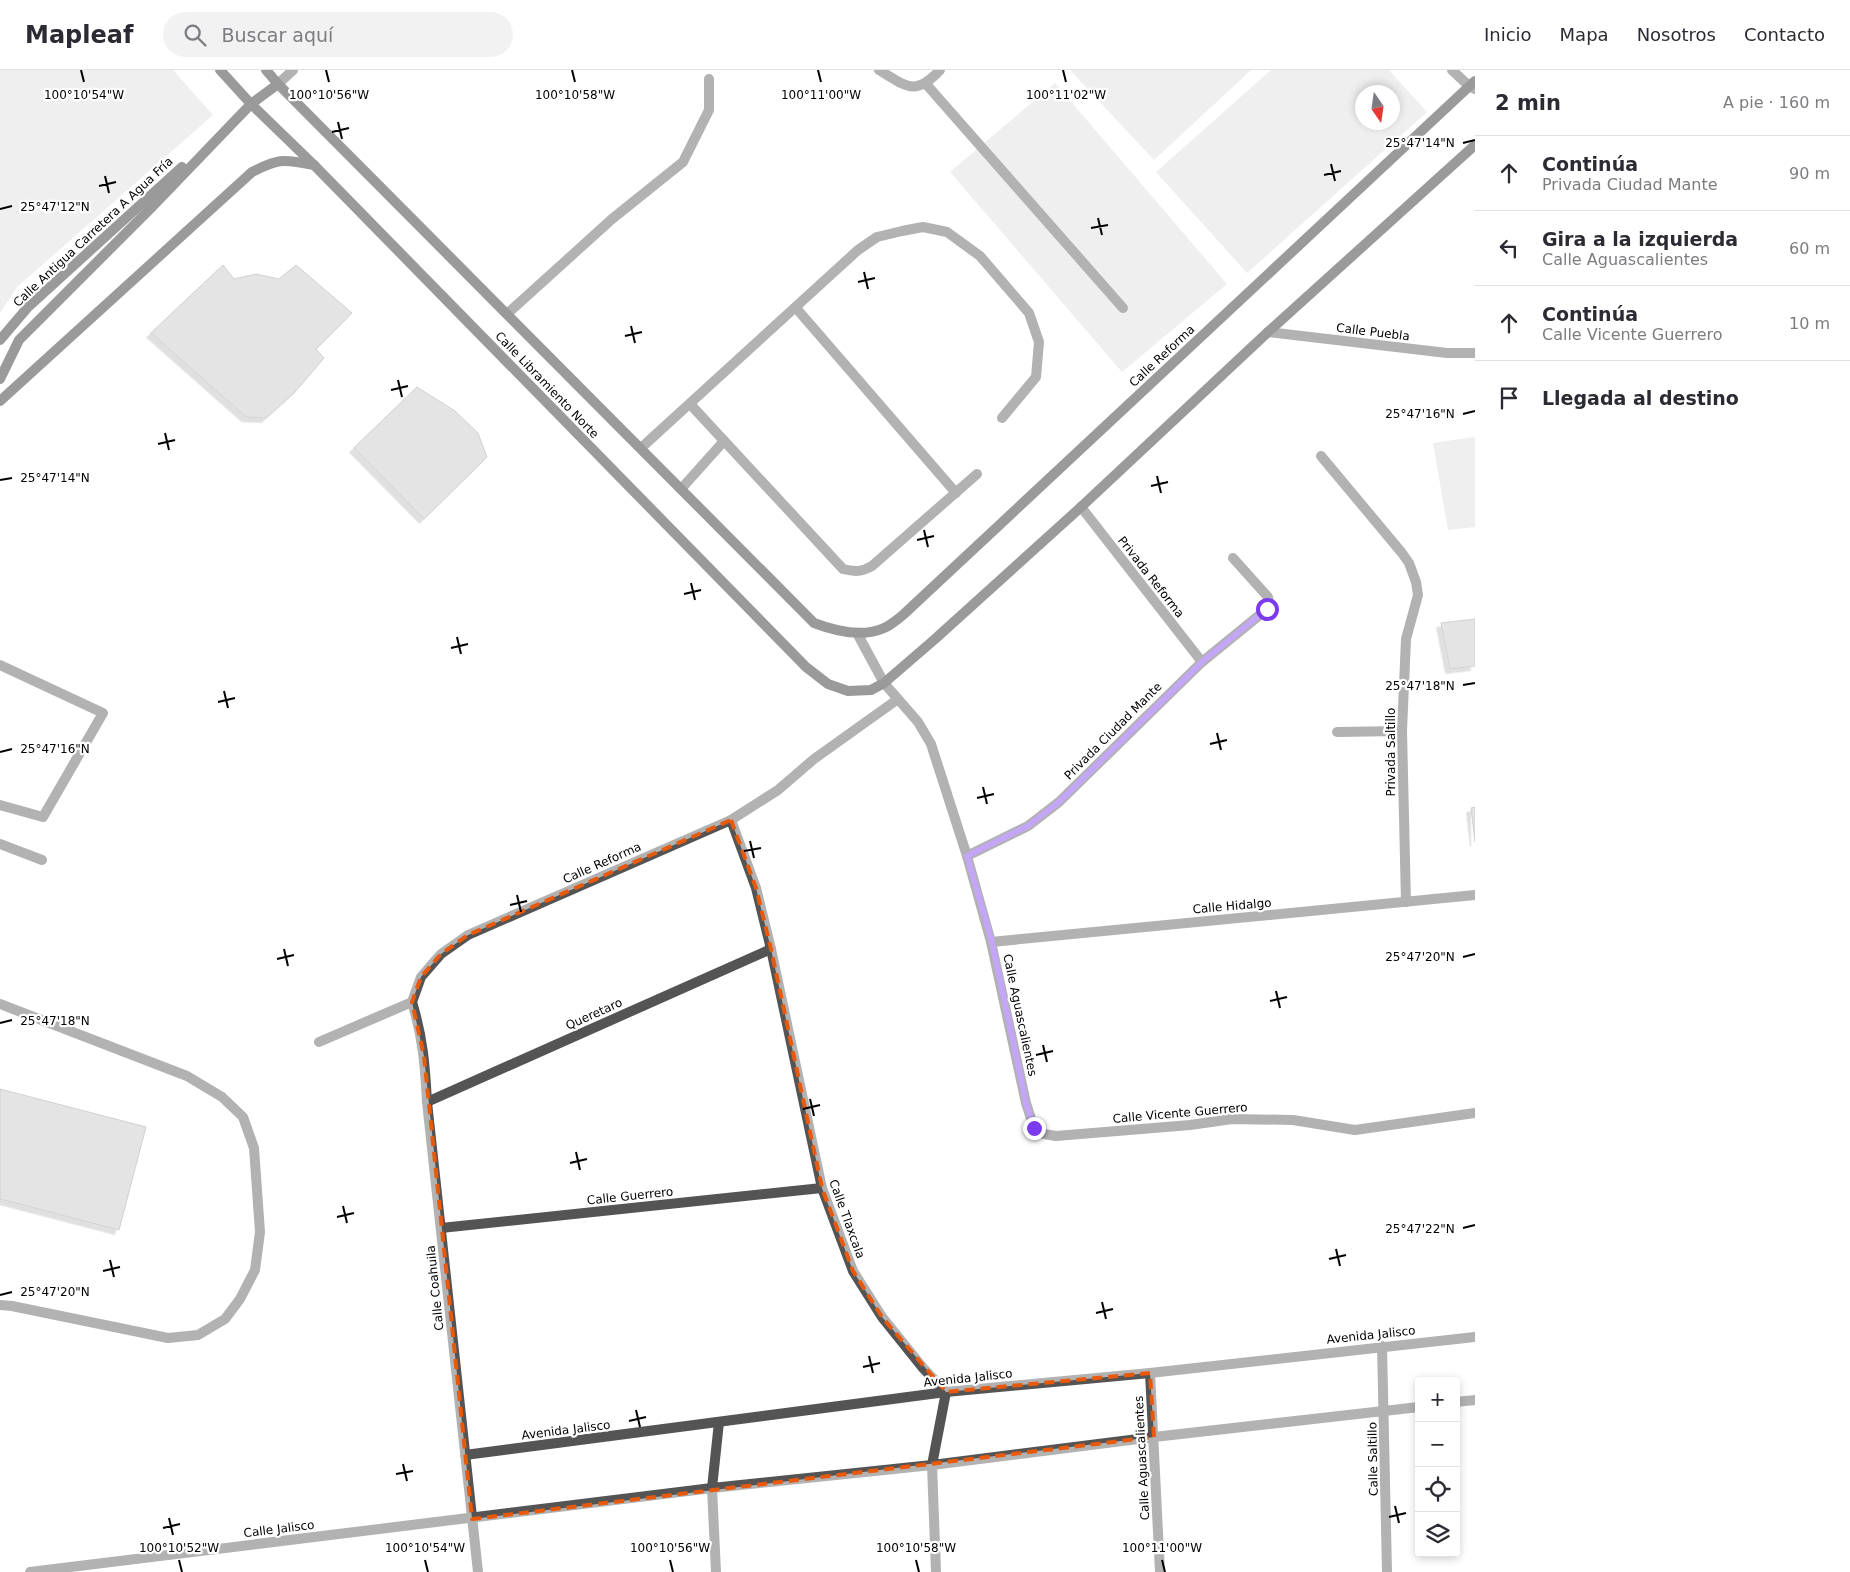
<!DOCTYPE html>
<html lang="es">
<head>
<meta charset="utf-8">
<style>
  body { margin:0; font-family:"DejaVu Sans",sans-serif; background:#f2f2f3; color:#2b2b33 }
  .controls { position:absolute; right:15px; bottom:15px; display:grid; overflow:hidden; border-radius:5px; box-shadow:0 2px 8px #0003 }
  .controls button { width:45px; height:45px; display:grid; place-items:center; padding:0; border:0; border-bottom:1px solid #e1e1e2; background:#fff; color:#2b2b33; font:25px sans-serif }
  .compass { position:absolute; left:1355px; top:15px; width:45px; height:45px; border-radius:50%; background:#fff; box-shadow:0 2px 8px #0003; rotate:167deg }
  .stop { position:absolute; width:15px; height:15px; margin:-11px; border:4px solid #7c3aed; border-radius:50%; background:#fff }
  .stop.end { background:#7c3aed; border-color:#fff; box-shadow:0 1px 5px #0008 }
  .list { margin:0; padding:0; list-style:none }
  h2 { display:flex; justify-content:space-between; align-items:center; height:65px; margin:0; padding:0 20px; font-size:21px }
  h2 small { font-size:16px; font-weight:400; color:#7c7c81 }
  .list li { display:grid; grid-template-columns:32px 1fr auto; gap:15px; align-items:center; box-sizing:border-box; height:75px; padding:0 20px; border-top:1px solid #e1e1e2 }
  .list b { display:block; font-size:19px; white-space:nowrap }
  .list p { margin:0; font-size:16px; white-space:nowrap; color:#7c7c81 }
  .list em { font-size:16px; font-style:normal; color:#7c7c81 }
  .icon { flex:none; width:28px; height:28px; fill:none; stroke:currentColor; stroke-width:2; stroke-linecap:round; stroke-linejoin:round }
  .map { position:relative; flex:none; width:1475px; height:1502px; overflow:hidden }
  header { display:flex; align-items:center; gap:30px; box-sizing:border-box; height:70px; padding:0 25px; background:#fff; border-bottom:1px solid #e1e1e2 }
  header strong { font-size:24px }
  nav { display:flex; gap:28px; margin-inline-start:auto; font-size:18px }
  .search { width:350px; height:45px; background:#f2f2f3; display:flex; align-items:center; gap:12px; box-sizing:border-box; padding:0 18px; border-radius:28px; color:#7c7c81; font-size:19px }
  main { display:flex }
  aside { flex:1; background:#fff }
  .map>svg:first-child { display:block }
</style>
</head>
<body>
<header>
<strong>Mapleaf</strong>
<div class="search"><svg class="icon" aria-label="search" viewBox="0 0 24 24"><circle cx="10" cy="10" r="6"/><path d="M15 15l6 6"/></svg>Buscar aquí</div>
<nav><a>Inicio</a><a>Mapa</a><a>Nosotros</a><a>Contacto</a></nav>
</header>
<main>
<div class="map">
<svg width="1475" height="1502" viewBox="0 0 1475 1502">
  <defs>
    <filter id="shadow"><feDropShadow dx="-4.5" dy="4.5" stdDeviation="0" flood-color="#0004"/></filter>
  </defs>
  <rect width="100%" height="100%" fill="#fff"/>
  <!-- green -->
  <g fill="#dbdbdb" fill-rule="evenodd">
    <polygon points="0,0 173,0 213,45 17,217 0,243"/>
    <polygon points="1070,0 1251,0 1154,90"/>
    <path d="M1271 0H1389L1427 42 1247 203 1156 102ZM1362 22H1392V52H1362Z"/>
    <polygon points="1055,13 1227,214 1122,302 950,102"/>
    <polygon points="1475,367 1475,457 1448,460 1433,373"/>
  </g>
  <!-- building -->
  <g fill="#c4c4c4" stroke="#989898" filter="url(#shadow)">
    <polygon points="223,195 234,209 256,204 279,209 296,195 352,243 316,279 324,288 295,322 266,348 246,347 151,263"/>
    <polygon points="417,317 455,341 478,363 487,387 424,449 354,378"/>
    <polygon points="1475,549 1475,596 1450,599 1441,553"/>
    <polygon points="1475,737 1475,772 1471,738"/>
    <polygon points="0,1019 146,1057 119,1160 0,1129"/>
  </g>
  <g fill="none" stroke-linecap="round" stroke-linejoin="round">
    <!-- lane -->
    <g stroke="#545454" stroke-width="10">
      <path d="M879 0C906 16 915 27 940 0"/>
      <polyline points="926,14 1123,238"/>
      <polyline points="796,238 956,423"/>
      <polyline points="507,244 612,149 683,92 709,40 709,9"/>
      <path d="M690 334 843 499C855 502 862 502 872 496L977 404"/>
      <polyline points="641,378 858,180 877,167 902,161 923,157 947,162 980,186 1029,243 1039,272 1036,307 1002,348"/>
      <polyline points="681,419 724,371"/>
      <polyline points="0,595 103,643 43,747 0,735"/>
      <polyline points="0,774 42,790"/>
      <polyline points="0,934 187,1006 222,1027 243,1047 254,1078 260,1162 255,1200 240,1229 225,1249 198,1265 168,1268 12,1236 0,1235"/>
    </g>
    <!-- street -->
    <g stroke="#545454" stroke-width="10">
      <polyline points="1452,0 1469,16 1475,19"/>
      <polyline points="278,14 293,0"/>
      <polyline points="1268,262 1447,283 1475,283"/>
      <polyline points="1321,386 1402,483 1409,493 1416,512 1418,525 1406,569 1402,661 1406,832"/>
      <polyline points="1081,437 1202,592"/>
      <polyline points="857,563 884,613 918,652 931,674 967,786 991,872 1026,1033 1034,1058 1044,1064 1056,1066 1190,1055 1232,1049 1293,1050 1355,1060 1475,1043"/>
      <polyline points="1337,662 1402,661"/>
      <polyline points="731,750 756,818 771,879 822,1118 853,1201 882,1247 923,1298 946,1322 932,1395 936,1502"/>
      <polyline points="967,786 1028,756 1059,732 1202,592 1267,539 1269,533 1268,527 1233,488"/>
      <polyline points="991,872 1475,825"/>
      <path d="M412 932C423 968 425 995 427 1032L478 1502"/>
      <polyline points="319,972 412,932 421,907 441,884 468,865 731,750 778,720 814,689 898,629"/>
      <polyline points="427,1032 771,879"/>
      <polyline points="441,1158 822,1118"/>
      <polyline points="1382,1276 1387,1502"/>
      <polyline points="1150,1303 1160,1502"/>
      <polyline points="1456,1332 1475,1330"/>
      <polyline points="465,1385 946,1322 1150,1303 1475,1267"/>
      <polyline points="30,1502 712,1418 932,1395 1154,1367 1419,1337"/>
      <polyline points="716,1502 712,1418 719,1352"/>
    </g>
    <!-- secondary -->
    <g stroke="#212121" stroke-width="10">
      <polyline points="220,0 251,34 314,95 806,597 828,614 848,621 871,620 884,613 935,569 1081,437 1268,262 1475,75"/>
      <path d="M266 0 278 14 814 553C835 561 862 568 884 558 891 555 898 549 904 544L1475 11"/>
      <polyline points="0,270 28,237 182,97"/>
      <polyline points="0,309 19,270 153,136 251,34 278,14"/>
      <path d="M0 331 252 102C279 88 284 89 314 95"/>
    </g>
  </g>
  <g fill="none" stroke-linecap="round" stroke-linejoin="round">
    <!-- route -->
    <polyline stroke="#7c3aed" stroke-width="6" points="1034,1058 1026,1033 992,872 967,786 1028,756 1059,732 1202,592 1267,539"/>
  </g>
  <!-- marked area -->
  <path d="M0 0H1475V1502H0ZM731 750 756 818 771 879 822 1118 853 1201 882 1247 946 1322 1150 1303 1154 1367 472 1449 424 986 412 932 421 907 441 884 468 865Z" fill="#fff" fill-opacity=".55" fill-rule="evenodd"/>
  <path fill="none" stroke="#e8590c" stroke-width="4" stroke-dasharray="10 6" stroke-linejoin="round" d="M731 750 756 818 771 879 822 1118 853 1201 882 1247 946 1322 1150 1303 1154 1367 472 1449 424 986 412 932 421 907 441 884 468 865Z"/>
  <!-- ticks -->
  <path fill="none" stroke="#000" stroke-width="2" d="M81 0 84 12M326 0 329 12M572 0 575 12M818 0 821 12M1063 0 1066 12M338 52 342 69M332 62 349 58M1463 73 1475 70M1331 94 1335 111M1324 105 1341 101M105 106 109 123M99 116 116 112M0 139 12 136M1098 148 1102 165M1091 158 1108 155M864 202 868 219M858 212 875 208M631 256 635 273M625 266 642 262M398 310 402 327M391 320 408 316M1463 344 1475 341M165 363 169 380M158 374 175 370M1157 406 1161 423M0 410 12 408M1151 416 1168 412M924 460 928 477M917 470 934 466M691 513 695 530M684 524 701 520M457 567 461 584M451 578 468 574M1463 615 1475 613M224 621 228 638M218 632 235 628M1217 663 1221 680M1210 674 1227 670M0 682 12 679M983 717 987 734M977 728 994 724M750 771 754 788M744 781 761 778M517 825 521 842M510 835 527 831M284 879 288 896M1463 887 1475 884M277 889 294 885M1276 921 1280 938M1270 931 1287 927M0 953 12 950M1043 975 1047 992M1036 985 1053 981M810 1029 814 1046M803 1039 820 1035M576 1082 580 1100M570 1093 587 1089M343 1136 347 1153M337 1147 354 1143M1463 1158 1475 1155M1336 1179 1340 1196M1329 1189 1346 1185M110 1190 114 1207M103 1201 120 1197M0 1225 12 1222M1102 1232 1106 1249M1096 1243 1113 1239M869 1286 873 1303M863 1297 880 1293M636 1340 640 1357M629 1351 646 1347M403 1394 407 1411M396 1404 413 1401M1395 1436 1399 1453M1389 1447 1406 1443M169 1448 173 1465M163 1458 180 1454M179 1490 182 1502M425 1490 428 1502M670 1490 673 1502M916 1490 919 1502M1162 1490 1165 1502"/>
  <g text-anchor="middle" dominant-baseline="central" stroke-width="4.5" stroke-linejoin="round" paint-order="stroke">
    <!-- street labels -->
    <g font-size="12" fill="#000" stroke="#fff">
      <text transform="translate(93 162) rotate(-43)">Calle Antigua Carretera A Agua Fría</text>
      <text transform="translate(1373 262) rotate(7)">Calle Puebla</text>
      <text transform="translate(1162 286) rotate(-43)">Calle Reforma</text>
      <text transform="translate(547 315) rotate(46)">Calle Libramiento Norte</text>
      <text transform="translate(1151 507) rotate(52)">Privada Reforma</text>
      <text transform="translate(1113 661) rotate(-45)">Privada Ciudad Mante</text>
      <text transform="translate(1391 682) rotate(-90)">Privada Saltillo</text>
      <text transform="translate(602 793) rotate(-24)">Calle Reforma</text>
      <text transform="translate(1232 836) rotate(-5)">Calle Hidalgo</text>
      <text transform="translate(594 944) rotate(-24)">Queretaro</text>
      <text transform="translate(1020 945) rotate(78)">Calle Aguascalientes</text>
      <text transform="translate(1180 1043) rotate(-5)">Calle Vicente Guerrero</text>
      <text transform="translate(630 1126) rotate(-6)">Calle Guerrero</text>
      <text transform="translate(847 1149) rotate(70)">Calle Tlaxcala</text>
      <text transform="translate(435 1218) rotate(-96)">Calle Coahuila</text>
      <text transform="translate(1371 1265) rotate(-6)">Avenida Jalisco</text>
      <text transform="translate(968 1308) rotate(-6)">Avenida Jalisco</text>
      <text transform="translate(566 1360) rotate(-7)">Avenida Jalisco</text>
      <text transform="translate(1142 1388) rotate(-93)">Calle Aguascalientes</text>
      <text transform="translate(1373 1389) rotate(-91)">Calle Saltillo</text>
      <text transform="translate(279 1459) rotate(-7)">Calle Jalisco</text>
    </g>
  </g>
  <g font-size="12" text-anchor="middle" fill="#000" stroke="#fff" stroke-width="4.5" stroke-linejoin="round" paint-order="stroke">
    <text x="84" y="29">100°10'54"W</text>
    <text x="329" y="29">100°10'56"W</text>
    <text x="575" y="29">100°10'58"W</text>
    <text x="821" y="29">100°11'00"W</text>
    <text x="1066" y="29">100°11'02"W</text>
    <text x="1420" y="77">25°47'14"N</text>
    <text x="55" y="141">25°47'12"N</text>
    <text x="1420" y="348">25°47'16"N</text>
    <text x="55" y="412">25°47'14"N</text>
    <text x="1420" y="620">25°47'18"N</text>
    <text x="55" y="683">25°47'16"N</text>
    <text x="1420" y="891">25°47'20"N</text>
    <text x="55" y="955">25°47'18"N</text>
    <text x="1420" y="1163">25°47'22"N</text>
    <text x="55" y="1226">25°47'20"N</text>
    <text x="179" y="1482">100°10'52"W</text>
    <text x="425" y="1482">100°10'54"W</text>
    <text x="670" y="1482">100°10'56"W</text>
    <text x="916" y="1482">100°10'58"W</text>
    <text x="1162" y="1482">100°11'00"W</text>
  </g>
</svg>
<div class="controls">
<button>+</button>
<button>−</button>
<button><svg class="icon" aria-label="locate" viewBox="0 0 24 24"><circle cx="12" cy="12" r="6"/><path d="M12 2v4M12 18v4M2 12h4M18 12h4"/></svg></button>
<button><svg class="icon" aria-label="layers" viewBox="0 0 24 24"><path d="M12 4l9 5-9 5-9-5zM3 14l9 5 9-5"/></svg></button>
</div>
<svg class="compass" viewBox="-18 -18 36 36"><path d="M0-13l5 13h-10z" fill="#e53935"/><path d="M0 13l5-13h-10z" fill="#7c7c81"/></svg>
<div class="stop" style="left:1267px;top:539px"></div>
<div class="stop end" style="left:1034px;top:1058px"></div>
</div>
<aside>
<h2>2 min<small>A pie · 160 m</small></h2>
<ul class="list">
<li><svg class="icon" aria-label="ahead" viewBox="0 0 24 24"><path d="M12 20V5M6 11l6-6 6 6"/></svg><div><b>Continúa</b><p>Privada Ciudad Mante</p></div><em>90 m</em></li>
<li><svg class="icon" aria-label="left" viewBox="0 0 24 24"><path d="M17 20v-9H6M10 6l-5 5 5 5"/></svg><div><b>Gira a la izquierda</b><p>Calle Aguascalientes</p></div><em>60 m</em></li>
<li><svg class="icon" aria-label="ahead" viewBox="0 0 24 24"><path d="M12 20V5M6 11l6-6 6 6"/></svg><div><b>Continúa</b><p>Calle Vicente Guerrero</p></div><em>10 m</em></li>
<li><svg class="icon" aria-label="arrive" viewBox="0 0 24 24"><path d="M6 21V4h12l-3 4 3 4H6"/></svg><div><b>Llegada al destino</b></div></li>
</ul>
</aside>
</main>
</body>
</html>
